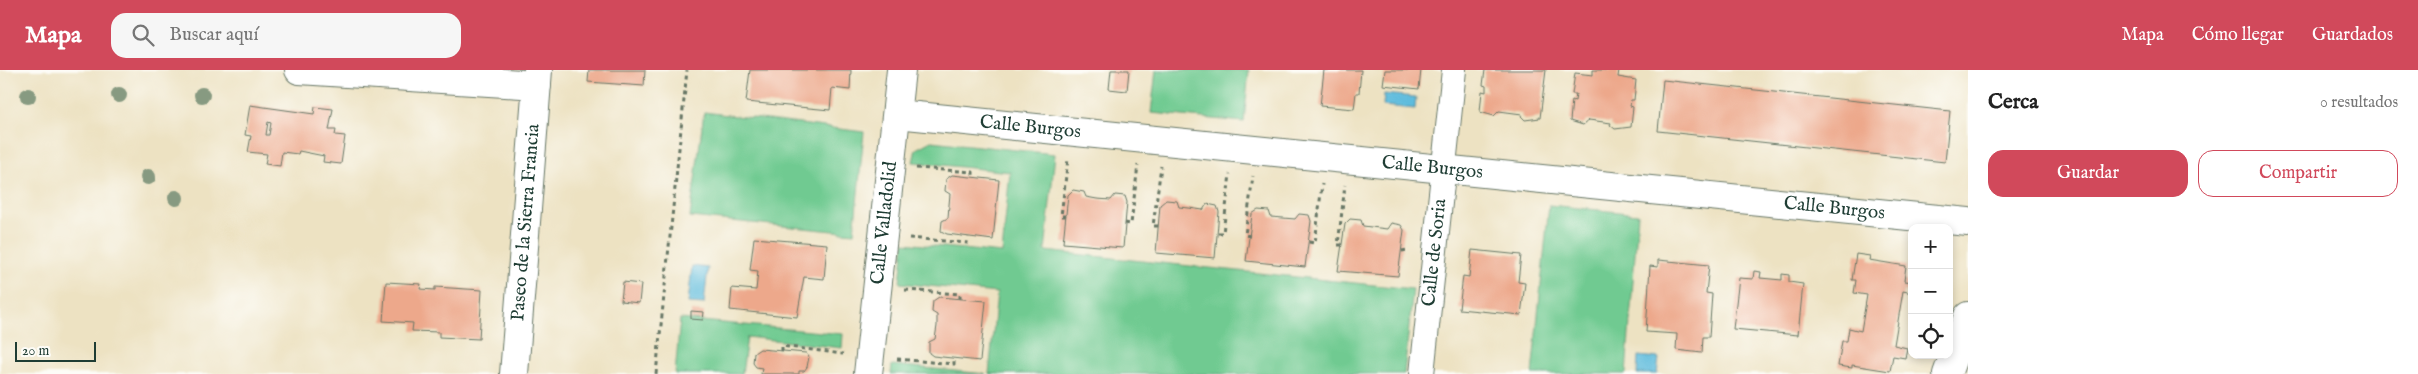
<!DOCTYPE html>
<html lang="es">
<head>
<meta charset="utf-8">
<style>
  body { margin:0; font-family:"IM FELL English",serif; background:#f6f6f6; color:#222 }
  .controls { position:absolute; right:15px; bottom:15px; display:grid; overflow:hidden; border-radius:10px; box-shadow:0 2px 8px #0003 }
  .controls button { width:45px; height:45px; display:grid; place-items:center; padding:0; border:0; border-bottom:1px solid #e0e0e0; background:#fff; color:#222; font:25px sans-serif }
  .scale { position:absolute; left:15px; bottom:12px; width:81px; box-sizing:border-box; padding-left:5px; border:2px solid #1f3d34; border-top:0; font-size:14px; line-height:18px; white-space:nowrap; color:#1f3d34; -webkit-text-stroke:4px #fdfcf7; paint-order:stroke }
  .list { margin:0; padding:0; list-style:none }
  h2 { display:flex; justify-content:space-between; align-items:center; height:65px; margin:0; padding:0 20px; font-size:21px }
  h2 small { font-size:16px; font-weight:400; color:#767676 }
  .actions { display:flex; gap:10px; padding:15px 20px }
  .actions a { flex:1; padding:11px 0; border:1px solid #d1495b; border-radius:15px; text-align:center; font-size:18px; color:#d1495b }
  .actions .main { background:#d1495b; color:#fff }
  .icon { flex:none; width:28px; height:28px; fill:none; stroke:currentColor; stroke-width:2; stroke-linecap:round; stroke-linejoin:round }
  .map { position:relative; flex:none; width:1968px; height:304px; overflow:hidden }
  header { display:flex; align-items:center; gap:30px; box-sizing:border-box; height:70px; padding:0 25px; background:#d1495b; color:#fff }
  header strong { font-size:24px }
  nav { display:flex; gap:28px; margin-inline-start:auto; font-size:18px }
  .search { width:350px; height:45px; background:#f6f6f6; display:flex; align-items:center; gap:12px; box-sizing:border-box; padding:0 18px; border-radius:15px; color:#767676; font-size:19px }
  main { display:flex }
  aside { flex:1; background:#fff }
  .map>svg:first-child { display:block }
</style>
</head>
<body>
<header>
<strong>Mapa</strong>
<div class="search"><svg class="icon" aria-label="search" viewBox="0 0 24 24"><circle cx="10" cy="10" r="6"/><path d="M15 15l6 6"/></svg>Buscar aquí</div>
<nav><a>Mapa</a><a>Cómo llegar</a><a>Guardados</a></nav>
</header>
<main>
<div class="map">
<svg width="1968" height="304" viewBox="0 0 1968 304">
  <rect width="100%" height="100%" fill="#fdfcf7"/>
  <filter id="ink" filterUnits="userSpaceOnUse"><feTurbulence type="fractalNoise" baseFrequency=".02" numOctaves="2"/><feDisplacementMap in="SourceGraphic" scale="10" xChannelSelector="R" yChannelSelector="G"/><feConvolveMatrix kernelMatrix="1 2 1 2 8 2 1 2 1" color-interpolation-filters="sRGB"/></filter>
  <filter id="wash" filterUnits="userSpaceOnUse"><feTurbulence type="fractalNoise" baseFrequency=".0096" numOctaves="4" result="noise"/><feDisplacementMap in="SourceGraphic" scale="20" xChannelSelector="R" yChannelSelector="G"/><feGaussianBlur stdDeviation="1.12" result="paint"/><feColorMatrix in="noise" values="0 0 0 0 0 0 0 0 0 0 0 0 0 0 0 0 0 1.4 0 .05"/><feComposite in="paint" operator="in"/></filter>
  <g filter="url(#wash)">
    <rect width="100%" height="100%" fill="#ede2c2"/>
    <!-- green -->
    <g fill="#6fca91" stroke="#478462">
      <polygon points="1156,0 1249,0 1244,52 1151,43"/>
      <polygon points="704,42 864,62 854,163 690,147"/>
      <polygon points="931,71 1055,84 1045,181 1413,219 1404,304 989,304 997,223 900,213 904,173 1002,183 1010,102 913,92 916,79"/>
      <polygon points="1549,135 1638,144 1626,304 1532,304"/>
      <polygon points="680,249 843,264 842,278 747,267 742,304 675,304"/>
      <polygon points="892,295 986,304 891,304"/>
    </g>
    <!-- water -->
    <g fill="#5fbcdd" stroke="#3f7c88">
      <polygon points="1384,24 1416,27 1415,39 1383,36"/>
      <polygon points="692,196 708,198 704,234 688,233"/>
      <polygon points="1638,286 1659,288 1657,304 1637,304"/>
    </g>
    <g id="blocks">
      <!-- building -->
      <g fill="#eda88b" fill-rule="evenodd">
        <polygon points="589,0 645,0 644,16 588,12"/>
        <polygon points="750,0 851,0 850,20 832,18 830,40 746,32"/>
        <polygon points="1111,0 1129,0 1127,21 1109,19"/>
        <polygon points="1324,0 1361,0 1359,23 1356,23 1354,39 1320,36"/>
        <polygon points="1385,0 1421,0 1419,19 1383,15"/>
        <polygon points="1485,0 1546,0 1540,48 1525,50 1521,46 1522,44 1499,41 1494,46 1480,42 1482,21 1486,22 1486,16 1483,15"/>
        <polygon points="1593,0 1619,0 1618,7 1636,10 1634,30 1631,30 1630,36 1633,37 1631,57 1615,59 1610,55 1611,53 1589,50 1583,55 1570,51 1572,30 1575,31 1576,24 1572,24 1575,3 1593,5"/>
        <polygon points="1663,10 1950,41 1945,92 1658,61"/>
        <path d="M250 35 314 44 315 37 333 39 329 60H336L335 65 345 66 341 94 323 92 324 86 299 81 298 84 282 82 280 96 265 94 267 84 248 82 251 66 245 65ZM268 52 271 53 269 65H266Z"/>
        <polygon points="952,105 999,110 993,170 947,164 941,161 942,151 948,148 949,135 950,124 945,121 946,109"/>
        <polygon points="1073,120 1084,122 1086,127 1097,129 1111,130 1115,125 1125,126 1127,132 1123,178 1063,173 1068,125"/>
        <polygon points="1166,130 1177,131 1179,137 1189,138 1203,140 1207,134 1217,136 1219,142 1215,188 1156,183 1160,135"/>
        <polygon points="1258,140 1269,141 1271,147 1295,149 1299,144 1309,145 1311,151 1305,197 1246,191 1252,144"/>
        <polygon points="1350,149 1361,150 1363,156 1387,159 1391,153 1401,155 1404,160 1398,206 1338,201 1345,154"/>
        <polygon points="754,168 827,174 824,209 804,207 797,247 730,240 732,218 756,220 758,201 750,200"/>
        <polygon points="1472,180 1521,185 1518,212 1525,213 1521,245 1459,239 1463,206 1469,207"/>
        <polygon points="1856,184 1870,186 1869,190 1906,196 1904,211 1912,212 1912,223 1903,221 1894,275 1907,278 1905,288 1893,286 1890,301 1852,295 1852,298 1838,296 1842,271 1847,271 1849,258 1861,261 1867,225 1854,223 1856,210 1852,210"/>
        <polygon points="1658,190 1709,195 1706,223 1712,224 1709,267 1703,267 1702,283 1676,280 1677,264 1646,262 1650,196 1658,197"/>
        <polygon points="1754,201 1761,202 1760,208 1782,210 1782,204 1789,205 1789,212 1803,214 1798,265 1733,259 1739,208 1753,209"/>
        <polygon points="386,212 421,214 420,219 435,220 435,217 482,220 479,269 439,267 439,262 412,261 413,253 383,251"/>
        <polygon points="623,212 641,214 639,233 621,231"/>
        <polygon points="939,227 986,231 980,291 933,286 929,283 929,272 935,269 937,256 937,245 932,242 933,231"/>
        <polygon points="691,241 704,242 703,250 691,249"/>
        <polygon points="760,279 806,283 809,287 807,297 804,301 799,301 799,304 761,304 762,298 756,297 753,293 754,283"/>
      </g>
    </g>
  </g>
  <g filter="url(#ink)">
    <use href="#blocks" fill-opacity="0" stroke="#677766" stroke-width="1"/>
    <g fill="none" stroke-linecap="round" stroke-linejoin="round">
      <defs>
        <g id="pedestrian">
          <path id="s1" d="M1422 304 1454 0"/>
        </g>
        <g id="minor">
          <polyline points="299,0 537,15"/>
          <path id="s2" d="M897 44 1968 152"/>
          <path id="s3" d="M514 304 538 0"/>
          <path id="s4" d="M868 304 901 0"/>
          <polyline points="1947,304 1968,246"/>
        </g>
      </defs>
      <!-- pedestrian casing -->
      <use href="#pedestrian" stroke="#677766" stroke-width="26"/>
      <!-- minor casing -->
      <use href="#minor" stroke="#677766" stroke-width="30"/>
      <!-- path -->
      <g stroke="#677766" stroke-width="3" stroke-dasharray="4 4" stroke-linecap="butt">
        <polyline points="916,98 973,102 973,107"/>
        <polyline points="1066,146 1061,146 1068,89"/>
        <polyline points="1125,153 1131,154 1138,95"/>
        <polyline points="1158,156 1153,156 1161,96"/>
        <polyline points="1218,163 1223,163 1230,104"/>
        <polyline points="1250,166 1245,165 1253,106"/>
        <polyline points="909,168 967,173 968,167"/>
        <polyline points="1309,172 1315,173 1322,114"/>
        <polyline points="1342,175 1338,175 1345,115"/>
        <polyline points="1402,181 1408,180"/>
        <polyline points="905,220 960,224 960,229"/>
        <polyline points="782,281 782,276 843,284"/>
        <polyline points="897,289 954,294 954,288"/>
        <polyline points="656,304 687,0"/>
      </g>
      <!-- pedestrian -->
      <use href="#pedestrian" stroke="#fff" stroke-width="24"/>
      <!-- minor -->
      <use href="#minor" stroke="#fff" stroke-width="28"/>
    </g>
    <!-- trees -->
    <g fill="#879a81">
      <circle cx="119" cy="25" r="8"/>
      <circle cx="202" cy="25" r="8"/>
      <circle cx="28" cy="26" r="8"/>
      <circle cx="148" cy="107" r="8"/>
      <circle cx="176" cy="128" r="8"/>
    </g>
  </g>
  <g text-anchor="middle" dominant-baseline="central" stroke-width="4.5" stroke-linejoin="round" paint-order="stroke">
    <!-- street labels -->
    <g font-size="19" fill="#1f3d34" stroke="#fdfcf7">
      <text stroke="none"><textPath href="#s2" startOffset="134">Calle Burgos</textPath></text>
      <text stroke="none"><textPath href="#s2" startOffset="538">Calle Burgos</textPath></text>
      <text stroke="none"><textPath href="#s2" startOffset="942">Calle Burgos</textPath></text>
      <text stroke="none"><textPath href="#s3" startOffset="152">Paseo de la Sierra Francia</textPath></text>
      <text stroke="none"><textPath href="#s4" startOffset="152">Calle Valladolid</textPath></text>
      <text stroke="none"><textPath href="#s1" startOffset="122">Calle de Soria</textPath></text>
    </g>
  </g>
</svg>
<div class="controls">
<button>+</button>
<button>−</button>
<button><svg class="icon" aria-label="locate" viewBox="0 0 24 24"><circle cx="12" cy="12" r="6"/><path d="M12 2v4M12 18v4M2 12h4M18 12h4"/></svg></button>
</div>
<div class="scale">20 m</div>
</div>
<aside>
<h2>Cerca<small>0 resultados</small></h2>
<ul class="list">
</ul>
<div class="actions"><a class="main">Guardar</a><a>Compartir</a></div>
</aside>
</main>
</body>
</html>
